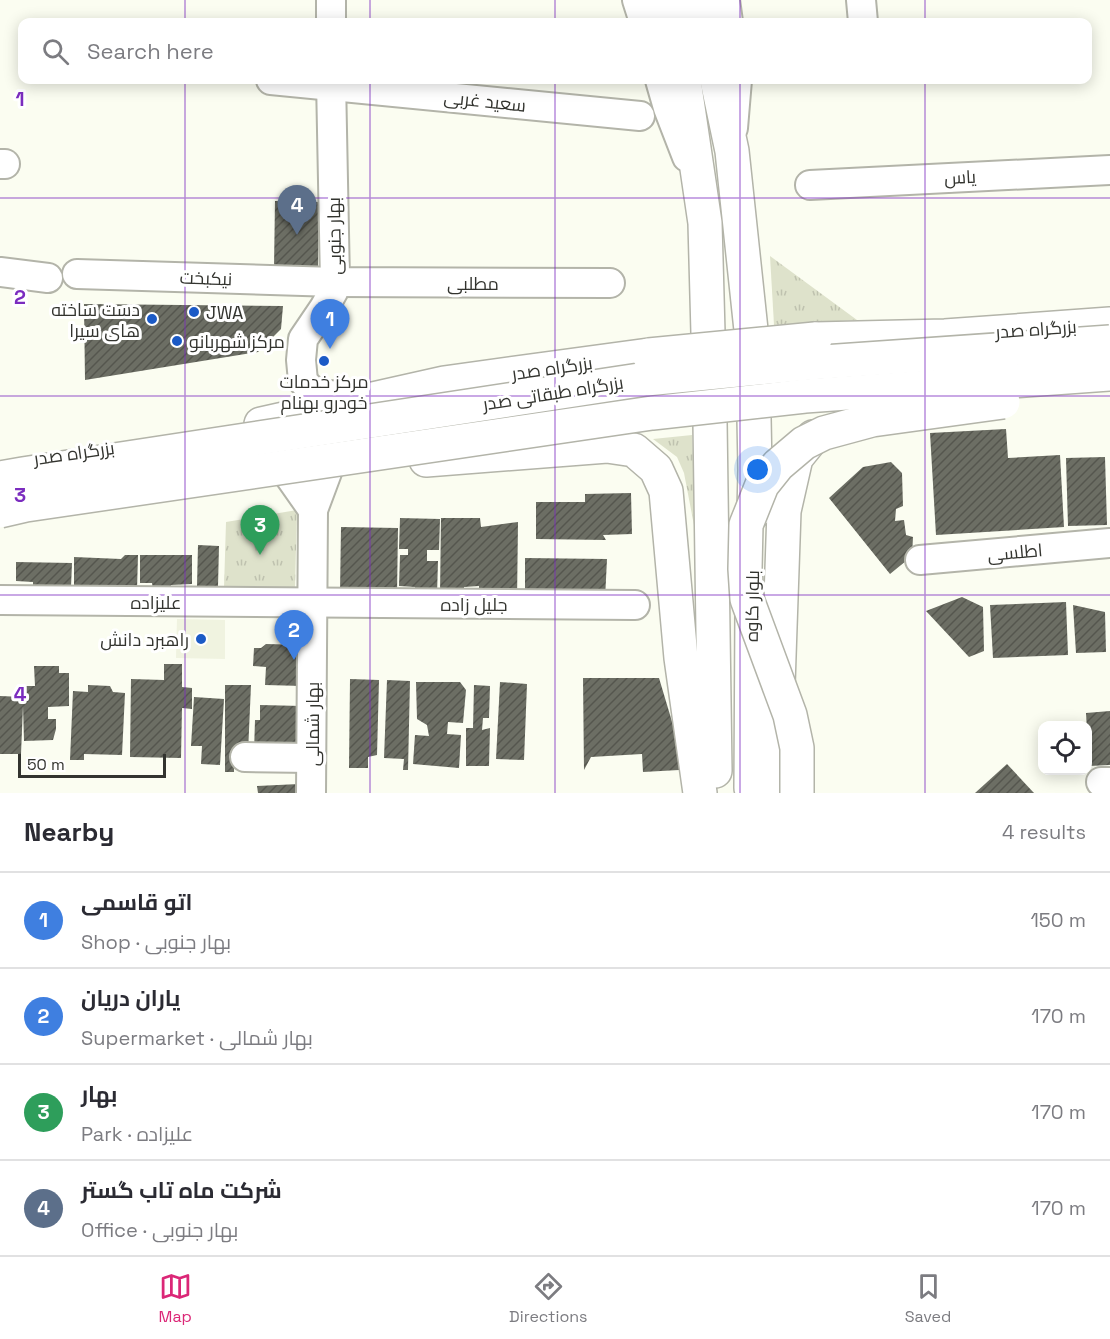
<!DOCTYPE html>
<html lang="en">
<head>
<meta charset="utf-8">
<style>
  body { margin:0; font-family:"Space Grotesk",Cairo,sans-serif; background:#f2f2f3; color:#2b2b33 }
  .controls { position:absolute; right:18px; bottom:18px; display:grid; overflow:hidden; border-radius:12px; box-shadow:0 3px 15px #0003 }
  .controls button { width:54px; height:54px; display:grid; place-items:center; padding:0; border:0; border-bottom:2px solid #e1e1e2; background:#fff; color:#2b2b33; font:30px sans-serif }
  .scale { position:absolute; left:18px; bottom:15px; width:148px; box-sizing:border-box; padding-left:6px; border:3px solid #33342f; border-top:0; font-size:16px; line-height:21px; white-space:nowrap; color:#33342f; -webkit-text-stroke:4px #fff; paint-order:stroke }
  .you { position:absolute; left:758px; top:470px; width:21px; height:21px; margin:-15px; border:4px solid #fff; border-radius:50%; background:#1a73e8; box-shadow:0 0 0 9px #1a73e833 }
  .badge { display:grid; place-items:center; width:39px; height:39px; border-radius:50%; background:#db2777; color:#fff; font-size:20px; font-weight:700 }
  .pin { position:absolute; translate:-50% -50px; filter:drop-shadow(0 2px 3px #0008) }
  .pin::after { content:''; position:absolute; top:32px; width:21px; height:18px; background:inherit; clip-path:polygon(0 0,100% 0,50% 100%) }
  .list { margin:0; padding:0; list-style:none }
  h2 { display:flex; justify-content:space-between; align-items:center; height:78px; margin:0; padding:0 24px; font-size:26px }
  h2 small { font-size:20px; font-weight:400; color:#7c7c81 }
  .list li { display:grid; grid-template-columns:39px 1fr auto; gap:18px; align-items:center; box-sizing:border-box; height:96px; padding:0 24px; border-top:2px solid #e1e1e2 }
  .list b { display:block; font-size:22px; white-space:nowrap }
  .list p { margin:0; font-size:20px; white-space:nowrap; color:#7c7c81 }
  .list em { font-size:20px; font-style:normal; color:#7c7c81 }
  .icon { flex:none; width:33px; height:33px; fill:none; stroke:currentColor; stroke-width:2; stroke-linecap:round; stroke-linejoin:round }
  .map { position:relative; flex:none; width:1110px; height:793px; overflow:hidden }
  .search { position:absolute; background:#fff; box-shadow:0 3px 15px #0003; left:18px; right:18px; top:18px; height:66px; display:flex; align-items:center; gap:15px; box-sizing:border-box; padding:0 21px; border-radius:12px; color:#7c7c81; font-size:22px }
  .sheet { height:462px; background:#fff }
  nav { display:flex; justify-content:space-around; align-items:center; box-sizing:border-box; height:84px; border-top:2px solid #e1e1e2; background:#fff; font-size:16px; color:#7c7c81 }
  nav a { display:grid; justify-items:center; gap:3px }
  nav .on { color:#db2777 }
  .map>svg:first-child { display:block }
</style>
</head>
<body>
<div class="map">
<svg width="1110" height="793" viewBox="0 0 1110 793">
  <defs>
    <pattern id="grass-tufts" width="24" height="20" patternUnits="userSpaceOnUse" patternTransform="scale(1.5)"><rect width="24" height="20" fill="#dee2cb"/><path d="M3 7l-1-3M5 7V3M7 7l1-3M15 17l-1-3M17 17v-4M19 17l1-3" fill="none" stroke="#bfc2af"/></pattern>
    <pattern id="building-hatch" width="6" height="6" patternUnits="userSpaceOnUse" patternTransform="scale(1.5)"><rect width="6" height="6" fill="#6c6e64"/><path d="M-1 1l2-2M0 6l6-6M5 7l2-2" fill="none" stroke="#55564e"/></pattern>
  </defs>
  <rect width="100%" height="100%" fill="#fbfdf1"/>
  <!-- built -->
  <polygon fill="#f0f3e0" points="177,619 225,620 225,659 176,658"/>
  <!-- grass -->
  <g fill="url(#grass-tufts)">
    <polygon points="770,256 857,320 774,325"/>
    <polygon points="692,435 697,541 684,473 677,457 653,439"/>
    <polygon points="297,510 295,587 224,588 226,522"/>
  </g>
  <!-- building -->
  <g fill="url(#building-hatch)">
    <polygon points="275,201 319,202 318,268 274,268"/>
    <polygon points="84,304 283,306 281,329 258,352 85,380"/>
    <polygon points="1006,429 1008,458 1060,455 1064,527 936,535 930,433"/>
    <polygon points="1105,457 1107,525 1068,526 1066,458"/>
    <polygon points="891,462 902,473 903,506 896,509 895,521 904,520 906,535 913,537 912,556 890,574 829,498 863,467"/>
    <polygon points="631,493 632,534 603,535 606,540 536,539 536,502 585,502 585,494"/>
    <polygon points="400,518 440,519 439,550 427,550 427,561 438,561 437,595 415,594 415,587 399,586 400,555 408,555 408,549 399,549"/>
    <polygon points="441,518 480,518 481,527 518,522 517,601 479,601 479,586 464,587 464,596 440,595"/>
    <polygon points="341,527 398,528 397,594 340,593"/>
    <polygon points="198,545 219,546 218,586 197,586"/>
    <polygon points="125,555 138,555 137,590 74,588 74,557 121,559"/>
    <polygon points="140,555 192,555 192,584 171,585 170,590 153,590 152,583 140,583"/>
    <polygon points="525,558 607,559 605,599 525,596"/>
    <polygon points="16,562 72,563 71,587 33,587 33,582 16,581"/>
    <polygon points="962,597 983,607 984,651 969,657 926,611"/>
    <polygon points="1066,602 1068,655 993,658 990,605"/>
    <polygon points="1073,605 1105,612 1106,652 1076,653"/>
    <polygon points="266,644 305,645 303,686 265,685 266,667 253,666 254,648 261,648"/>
    <polygon points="164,664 182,664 182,687 192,688 192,709 182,708 181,758 130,757 131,679 164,680"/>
    <polygon points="34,666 59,666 59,673 69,673 69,706 48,707 48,719 56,719 56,729 53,740 24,741 23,706 21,754 0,754 0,696 23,697 23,686 35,686"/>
    <polygon points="583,678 659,678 685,765 679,770 643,772 642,754 591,757 584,770"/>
    <polygon points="350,679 379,680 377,755 368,757 368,768 349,768"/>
    <polygon points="387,680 410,681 408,770 403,770 404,759 384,758"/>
    <polygon points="416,682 460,682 466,690 463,723 448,722 447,734 461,735 459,768 413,764 415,735 429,736 427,725 417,719"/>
    <polygon points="500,682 527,684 524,760 496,759"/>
    <polygon points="88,685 110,686 113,692 125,693 122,755 84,754 84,760 70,760 73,691 88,692"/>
    <polygon points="225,685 251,685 248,753 234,760 234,772 225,772"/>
    <polygon points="474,685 490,686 489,718 483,718 482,730 490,728 489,766 466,766 466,728 473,728"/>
    <polygon points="194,697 224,699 220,765 201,764 202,746 191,746"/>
    <polygon points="260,705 302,706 301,753 254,752 255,720 260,720"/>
    <polygon points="1110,711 1110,765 1089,766 1086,713"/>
    <polygon points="1007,764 1034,793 975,793"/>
    <polygon points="299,784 299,793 258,793 257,786"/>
  </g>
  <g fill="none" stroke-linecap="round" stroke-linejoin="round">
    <defs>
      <g id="minor">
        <polyline points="331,0 331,22"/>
        <polyline points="637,0 644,22"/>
        <polyline points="725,0 728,22"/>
        <polyline points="861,0 863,22"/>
        <polyline points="271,80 640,116"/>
        <polyline points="331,80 335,282 333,292 324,308 303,339 301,360 303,381 311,390 324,394 338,396 359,394"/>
        <polyline points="660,80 668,108 687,157"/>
        <polyline points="733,128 737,80"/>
        <polyline points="0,164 5,164"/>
        <polyline points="810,185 1110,170"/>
        <polyline points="0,272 48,278"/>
        <polyline points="77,274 335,282 610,283"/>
        <polyline points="287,473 313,510"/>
        <polyline points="920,560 1110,543"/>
        <polyline points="0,600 635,605"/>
        <polyline points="245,757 311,758"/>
        <polyline points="1101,782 1110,782"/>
        <polyline points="311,793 313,510 329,467"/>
      </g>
      <g id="major">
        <polyline points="665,0 670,22"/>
        <polyline points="696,0 702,22"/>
        <polyline points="684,80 705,223 708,333"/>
        <polyline points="717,80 732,151 751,330"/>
        <polyline points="754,418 755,470 754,512"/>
        <polyline points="710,422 715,771"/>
        <polyline points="426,460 607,446 634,450 656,469 666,491 681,658 700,793"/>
        <polyline points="751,788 752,612"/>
        <polyline points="769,793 777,714 784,511 796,458 813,437"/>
      </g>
      <g id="highway">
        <polyline points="815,339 945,336 1110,324"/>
        <polyline points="261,424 444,383 649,355"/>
      </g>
    </defs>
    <!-- minor casing -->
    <use href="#minor" stroke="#b3b4a9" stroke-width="32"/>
    <!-- major casing -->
    <use href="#major" stroke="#b3b4a9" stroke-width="36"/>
    <!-- highway casing -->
    <use href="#highway" stroke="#b3b4a9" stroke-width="36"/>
    <!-- minor -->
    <use href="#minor" stroke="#fff" stroke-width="28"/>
    <!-- major -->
    <use href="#major" stroke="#fff" stroke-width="33"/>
    <!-- highway -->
    <use href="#highway" stroke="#fff" stroke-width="33"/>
    <defs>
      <g id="highway-bridge">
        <polyline points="649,355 815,339"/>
        <polyline points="0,478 23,474 646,379 809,363 1110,342"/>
        <polyline points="0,511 26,505 652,413 805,396 1110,374"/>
        <polyline points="797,793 797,748 790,715 747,599 745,569 746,525 762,485 778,465 804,443 824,433 872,420 1003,402"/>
      </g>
    </defs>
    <!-- highway-bridge casing -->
    <use href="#highway-bridge" stroke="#b3b4a9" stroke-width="36" stroke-linecap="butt"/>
    <!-- highway-bridge -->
    <use href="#highway-bridge" stroke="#fff" stroke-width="33"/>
  </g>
  <!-- grid -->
  <path fill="none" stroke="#7b2cbf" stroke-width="1.5" stroke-opacity="0.55" d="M185 0V22M370 0V22M555 0V22M740 0V22M925 0V22M185 80V793M370 80V793M555 80V793M740 80V793M925 80V793M0 198H1110M0 396H1110M0 595H1110"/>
  <!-- markers -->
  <g fill="#1b5ac6" stroke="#fff" stroke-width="2">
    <circle cx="194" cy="312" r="6"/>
    <circle cx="152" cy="319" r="6"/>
    <circle cx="177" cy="341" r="6"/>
    <circle cx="324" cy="361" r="6"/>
    <circle cx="201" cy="639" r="6"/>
  </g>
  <g text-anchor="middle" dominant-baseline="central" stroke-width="6" stroke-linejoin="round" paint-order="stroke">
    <!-- street labels -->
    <g font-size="18" fill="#33342f" stroke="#fff">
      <text transform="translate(485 101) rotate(6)">سعید غربی</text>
      <text transform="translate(960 177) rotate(-3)">یاس</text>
      <text transform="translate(334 236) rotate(-91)">بهار جنوبی</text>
      <text transform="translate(206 278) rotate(2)">نیکبخت</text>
      <text x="473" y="283">مطلبی</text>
      <text transform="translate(1036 329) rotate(-4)">بزرگراه صدر</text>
      <text transform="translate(552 368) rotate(-8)">بزرگراه صدر</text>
      <text transform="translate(553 393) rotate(-9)">بزرگراه طبقاتی صدر</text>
      <text transform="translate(74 453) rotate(-8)">بزرگراه صدر</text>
      <text transform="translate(1015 552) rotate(-5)">اطلسی</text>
      <text x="156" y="602">علیزاده</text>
      <text x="474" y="604">جلیل زاده</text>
      <text transform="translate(752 606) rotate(-89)">بلوار کاوه</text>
      <text transform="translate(312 724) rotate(-90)">بهار شمالی</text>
    </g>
    <!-- poi labels -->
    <g font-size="18" fill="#33342f" stroke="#fff" text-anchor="end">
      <text x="140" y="309">دست ساخته<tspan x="140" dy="21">های سیرا</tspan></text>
      <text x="206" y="312" text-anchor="start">JWA</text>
      <text x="189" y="341" text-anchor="start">مرکز شهربانو</text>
      <text x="324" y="381" text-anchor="middle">مرکز خدمات<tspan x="324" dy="21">خودرو بهنام</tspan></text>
      <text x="189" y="639">راهبرد دانش</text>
    </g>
  </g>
  <g font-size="20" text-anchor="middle" font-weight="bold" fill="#7b2cbf" stroke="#fff" stroke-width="6" stroke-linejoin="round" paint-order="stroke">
    <text x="20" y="106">1</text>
    <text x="20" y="304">2</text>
    <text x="20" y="502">3</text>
    <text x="20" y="701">4</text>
  </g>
</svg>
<div class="controls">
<button><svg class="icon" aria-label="locate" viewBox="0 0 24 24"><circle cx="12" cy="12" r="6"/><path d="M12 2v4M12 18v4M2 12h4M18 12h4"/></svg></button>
</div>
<div class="scale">50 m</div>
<div class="you"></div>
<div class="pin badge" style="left:330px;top:349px;background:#3f7fe0">1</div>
<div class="pin badge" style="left:294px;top:660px;background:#3f7fe0">2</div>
<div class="pin badge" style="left:260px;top:555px;background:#2e9e5b">3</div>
<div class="pin badge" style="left:297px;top:235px;background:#5c6f8a">4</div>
<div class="search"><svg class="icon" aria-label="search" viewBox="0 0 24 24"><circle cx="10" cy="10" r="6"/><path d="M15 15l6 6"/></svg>Search here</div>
</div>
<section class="sheet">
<h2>Nearby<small>4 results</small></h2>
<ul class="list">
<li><span class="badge" style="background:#3f7fe0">1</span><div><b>اتو قاسمی</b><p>Shop · بهار جنوبی</p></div><em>150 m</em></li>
<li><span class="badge" style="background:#3f7fe0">2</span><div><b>یاران دریان</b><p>Supermarket · بهار شمالی</p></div><em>170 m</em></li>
<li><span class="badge" style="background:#2e9e5b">3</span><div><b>بهار</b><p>Park · علیزاده</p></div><em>170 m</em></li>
<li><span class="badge" style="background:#5c6f8a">4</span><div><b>شرکت ماه تاب گستر</b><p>Office · بهار جنوبی</p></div><em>170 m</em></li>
</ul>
</section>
<nav>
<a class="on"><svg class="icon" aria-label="map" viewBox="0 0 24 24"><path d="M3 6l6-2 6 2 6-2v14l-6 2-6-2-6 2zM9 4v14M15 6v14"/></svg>Map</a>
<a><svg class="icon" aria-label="directions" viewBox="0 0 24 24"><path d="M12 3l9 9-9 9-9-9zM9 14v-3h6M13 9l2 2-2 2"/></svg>Directions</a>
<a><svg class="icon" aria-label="saved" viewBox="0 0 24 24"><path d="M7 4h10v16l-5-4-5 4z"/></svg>Saved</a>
</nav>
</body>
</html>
